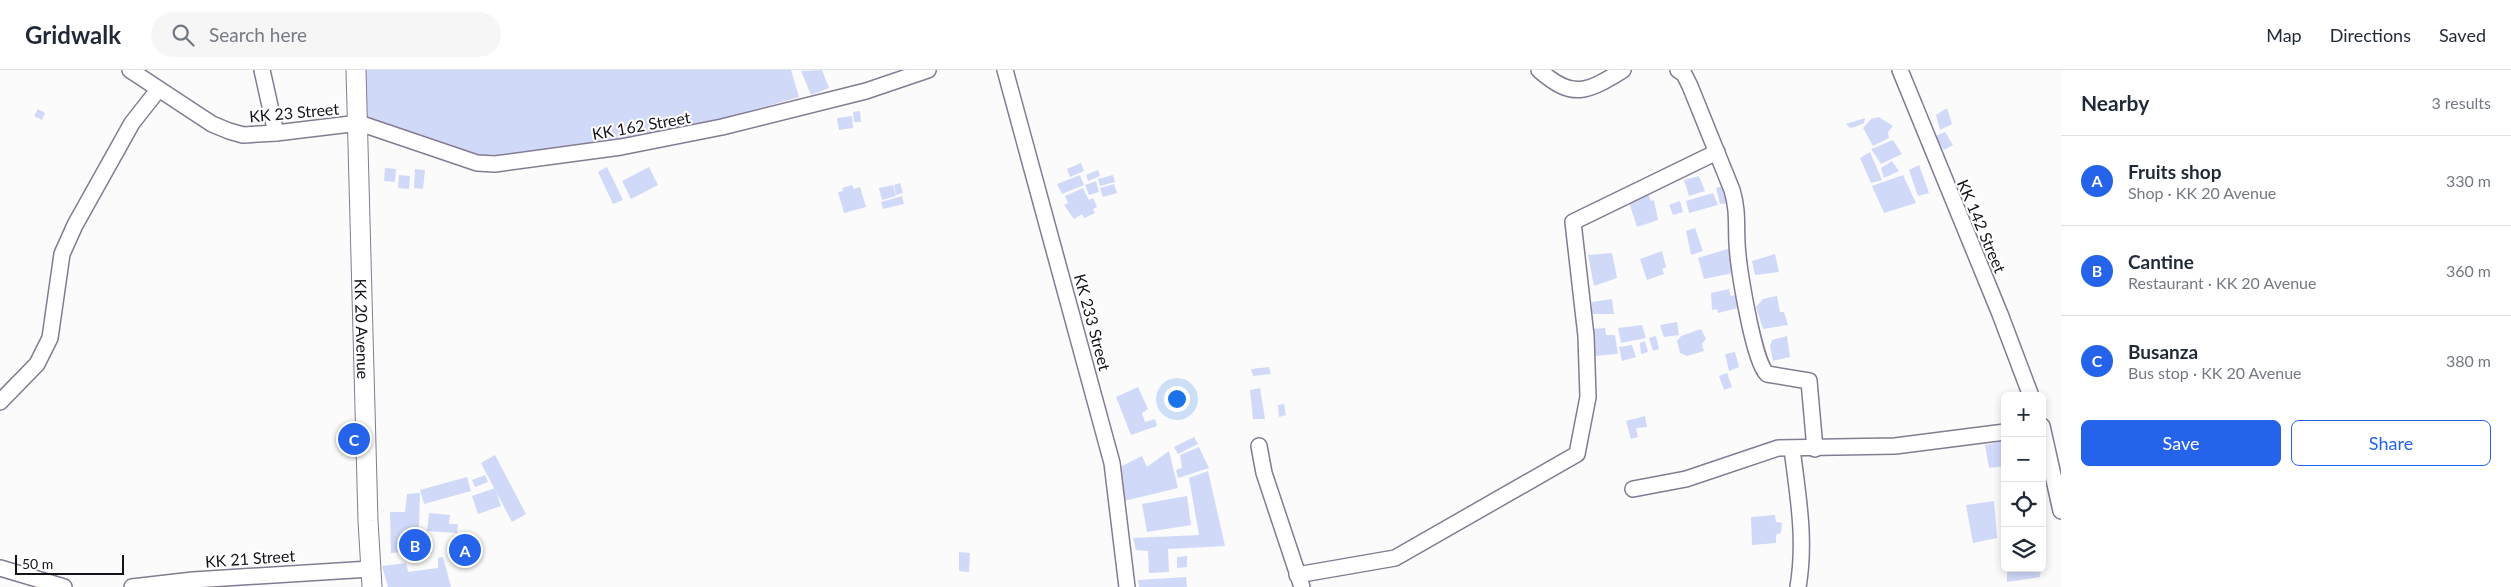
<!DOCTYPE html>
<html lang="en">
<head>
<meta charset="utf-8">
<style>
  body { margin:0; font-family:Lato,sans-serif; background:#f6f6f7; color:#1f2937 }
  .controls { position:absolute; right:15px; bottom:15px; display:grid; overflow:hidden; border-radius:8px; box-shadow:0 2px 8px #0003 }
  .controls button { width:45px; height:45px; display:grid; place-items:center; padding:0; border:0; border-bottom:1px solid #e0e1e3; background:#fff; color:#1f2937; font:25px sans-serif }
  .scale { position:absolute; left:15px; bottom:12px; width:109px; box-sizing:border-box; padding-left:5px; border:2px solid #15111a; border-top:0; font-size:14px; line-height:18px; white-space:nowrap; color:#15111a; -webkit-text-stroke:4px #fff; paint-order:stroke }
  .you { position:absolute; left:1176px; top:328px; width:18px; height:18px; margin:-12px; border:4px solid #fff; border-radius:50%; background:#1a73e8; box-shadow:0 0 0 8px #1a73e833 }
  .badge { display:grid; place-items:center; width:32px; height:32px; border-radius:50%; background:#2563eb; color:#fff; font-size:16px; font-weight:700 }
  .pin { position:absolute; translate:-50% -50%; border:2px solid #fff; box-shadow:0 1px 5px #0006 }
  .list { margin:0; padding:0; list-style:none }
  h2 { display:flex; justify-content:space-between; align-items:center; height:65px; margin:0; padding:0 20px; font-size:21px }
  h2 small { font-size:16px; font-weight:400; color:#747a83 }
  .list li { display:grid; grid-template-columns:32px 1fr auto; gap:15px; align-items:center; box-sizing:border-box; height:90px; padding:0 20px; border-top:1px solid #e0e1e3 }
  .list b { display:block; font-size:19px; white-space:nowrap }
  .list p { margin:0; font-size:16px; white-space:nowrap; color:#747a83 }
  .list em { font-size:16px; font-style:normal; color:#747a83 }
  .actions { display:flex; gap:10px; padding:15px 20px }
  .actions a { flex:1; padding:11px 0; border:1px solid #2563eb; border-radius:8px; text-align:center; font-size:18px; color:#2563eb }
  .actions .main { background:#2563eb; color:#fff }
  .icon { flex:none; width:28px; height:28px; fill:none; stroke:currentColor; stroke-width:2; stroke-linecap:round; stroke-linejoin:round }
  .map { position:relative; flex:none; width:2061px; height:517px; overflow:hidden }
  header { display:flex; align-items:center; gap:30px; box-sizing:border-box; height:70px; padding:0 25px; background:#fff; border-bottom:1px solid #e0e1e3 }
  header strong { font-size:24px }
  nav { display:flex; gap:28px; margin-inline-start:auto; font-size:18px }
  .search { width:350px; height:45px; background:#f6f6f7; display:flex; align-items:center; gap:12px; box-sizing:border-box; padding:0 18px; border-radius:28px; color:#747a83; font-size:19px }
  main { display:flex }
  aside { flex:1; background:#fff }
  .map>svg:first-child { display:block }
</style>
</head>
<body>
<header>
<strong>Gridwalk</strong>
<div class="search"><svg class="icon" aria-label="search" viewBox="0 0 24 24"><circle cx="10" cy="10" r="6"/><path d="M15 15l6 6"/></svg>Search here</div>
<nav><a>Map</a><a>Directions</a><a>Saved</a></nav>
</header>
<main>
<div class="map">
<svg width="2061" height="517" viewBox="0 0 2061 517">
  <rect width="100%" height="100%" fill="#fbfbfb"/>
  <!-- building -->
  <g fill="#d1d9f9">
    <polygon points="359,0 791,0 799,27 696,56 477,93 359,53"/>
    <polygon points="822,0 829,18 811,25 801,1"/>
    <polygon points="1947,38 1952,54 1940,60 1936,45"/>
    <polygon points="38,39 45,43 42,50 34,46"/>
    <polygon points="860,41 861,52 854,52 853,42"/>
    <polygon points="852,46 853,58 839,60 837,48"/>
    <polygon points="1879,47 1893,56 1888,62 1889,68 1873,76 1863,58 1871,49"/>
    <polygon points="1865,48 1864,53 1855,57 1850,58 1846,54"/>
    <polygon points="1945,62 1953,75 1944,80 1933,67"/>
    <polygon points="1893,70 1902,84 1881,94 1871,79"/>
    <polygon points="1870,82 1882,110 1871,113 1860,88"/>
    <polygon points="1892,91 1899,101 1884,108 1881,98"/>
    <polygon points="1081,93 1084,101 1070,107 1067,99"/>
    <polygon points="1919,95 1929,123 1918,126 1909,100"/>
    <polygon points="607,97 623,130 613,134 598,102"/>
    <polygon points="649,97 658,115 631,129 622,111"/>
    <polygon points="385,98 396,99 395,112 384,111"/>
    <polygon points="415,99 425,100 423,119 414,118"/>
    <polygon points="1098,100 1100,106 1088,111 1086,105"/>
    <polygon points="399,105 410,106 409,119 398,118"/>
    <polygon points="1080,105 1084,115 1062,124 1057,114"/>
    <polygon points="1113,105 1115,112 1100,116 1098,109"/>
    <polygon points="1903,105 1916,133 1884,143 1872,116"/>
    <polygon points="1699,106 1705,121 1689,126 1684,110"/>
    <polygon points="1096,111 1099,122 1089,125 1085,115"/>
    <polygon points="900,113 903,123 896,125 894,115"/>
    <polygon points="1114,114 1117,123 1103,127 1100,118"/>
    <polygon points="852,115 854,119 860,117 866,137 844,143 838,122 843,121 842,118"/>
    <polygon points="893,115 896,126 882,130 879,118"/>
    <polygon points="1726,115 1732,133 1720,134 1716,118"/>
    <polygon points="1083,118 1089,130 1093,128 1097,137 1093,139 1095,143 1084,148 1082,144 1074,149 1064,135 1068,133 1065,126"/>
    <polygon points="1648,123 1651,131 1654,130 1658,150 1637,157 1628,129"/>
    <polygon points="1713,123 1718,135 1689,143 1686,131"/>
    <polygon points="902,126 904,134 883,139 881,132"/>
    <polygon points="1680,131 1683,142 1673,145 1669,135"/>
    <polygon points="1695,158 1703,181 1691,185 1686,161"/>
    <polygon points="1734,177 1738,202 1704,209 1698,188"/>
    <polygon points="1662,181 1666,197 1662,199 1664,204 1647,210 1640,189"/>
    <polygon points="1612,183 1617,208 1594,216 1588,185"/>
    <polygon points="1775,184 1779,202 1755,205 1752,191"/>
    <polygon points="1729,219 1731,226 1735,225 1738,238 1718,243 1717,239 1712,240 1711,223"/>
    <polygon points="1777,226 1780,242 1784,242 1788,255 1763,259 1756,237 1763,229"/>
    <polygon points="1612,229 1614,244 1592,244 1592,232"/>
    <polygon points="1677,252 1679,265 1664,267 1660,255"/>
    <polygon points="1642,255 1646,268 1621,273 1618,258"/>
    <polygon points="1605,258 1606,265 1615,265 1618,284 1594,286 1591,259"/>
    <polygon points="1701,259 1706,269 1702,274 1704,281 1687,286 1680,283 1677,271 1681,266"/>
    <polygon points="1656,266 1659,279 1653,281 1649,268"/>
    <polygon points="1787,266 1790,287 1773,291 1770,276 1772,270"/>
    <polygon points="1645,271 1648,282 1641,284 1640,273"/>
    <polygon points="1632,275 1636,287 1622,291 1619,277"/>
    <polygon points="1735,282 1739,297 1729,301 1725,284"/>
    <polygon points="1269,297 1271,304 1253,306 1251,299"/>
    <polygon points="1727,303 1732,317 1724,320 1719,306"/>
    <polygon points="1138,317 1148,339 1142,343 1145,352 1155,349 1157,356 1131,365 1116,327"/>
    <polygon points="1260,318 1265,349 1253,349 1250,320"/>
    <polygon points="1284,334 1286,345 1279,347 1278,335"/>
    <polygon points="1645,346 1647,357 1636,358 1638,367 1631,369 1626,351"/>
    <polygon points="1194,367 1198,374 1178,384 1174,377"/>
    <polygon points="2005,371 2005,396 1989,398 1985,375"/>
    <polygon points="1199,377 1209,398 1178,408 1176,400 1182,398 1180,385"/>
    <polygon points="1169,381 1178,418 1124,431 1118,398 1142,386 1147,397"/>
    <polygon points="495,385 526,444 512,452 481,393"/>
    <polygon points="1208,401 1225,476 1168,479 1169,502 1149,503 1148,481 1136,480 1133,468 1199,465 1189,408"/>
    <polygon points="485,405 488,412 475,417 472,410"/>
    <polygon points="467,407 471,421 424,434 420,420"/>
    <polygon points="495,418 501,436 478,444 472,426"/>
    <polygon points="420,423 419,459 428,480 391,483 390,442 405,442 407,424"/>
    <polygon points="1187,426 1191,455 1147,462 1142,434"/>
    <polygon points="1994,431 1997,468 1973,473 1966,435"/>
    <polygon points="429,443 450,445 449,454 458,454 457,463 427,461"/>
    <polygon points="1775,445 1776,452 1782,453 1781,463 1776,465 1776,473 1752,475 1751,447"/>
    <polygon points="465,470 470,481 459,486 454,474"/>
    <polygon points="959,482 970,483 969,502 959,501"/>
    <polygon points="1187,486 1187,497 1177,498 1177,487"/>
    <polygon points="443,487 451,517 388,517 382,496 406,493 408,502 438,498 438,488"/>
    <polygon points="2007,498 2041,498 2040,507 2007,512"/>
    <polygon points="1186,507 1187,517 1139,517 1138,510"/>
  </g>
  <g fill="none" stroke-linecap="round" stroke-linejoin="round">
    <defs>
      <g id="minor">
        <polyline points="130,0 212,54 229,61 243,65 276,63 359,53 477,93 495,94 621,77 722,57 866,21 928,0"/>
        <polyline points="262,0 276,63"/>
        <polyline points="1005,0 1112,393 1127,517"/>
        <path d="M1539 0C1573 30 1587 22 1623 0"/>
        <path d="M1678 0 1684 4 1690 16 1732 120C1738 140 1736 153 1737 173 1738 195 1753 291 1767 304L1809 311 1815 379"/>
        <polyline points="1900,0 2000,244 2031,326"/>
        <polyline points="0,332 37,294 50,268 62,184 75,155 132,53 158,20"/>
        <polyline points="2042,356 2061,441"/>
        <polyline points="1259,376 1264,403 1302,517"/>
        <path d="M1792 379C1798 426 1806 470 1798 517"/>
        <polyline points="1633,419 1686,409 1778,378 1895,376 2005,362"/>
        <polyline points="0,498 64,517"/>
        <polyline points="1297,505 1395,488 1577,384 1588,327 1586,266 1573,152 1717,82"/>
        <polyline points="132,517 193,510 370,499"/>
      </g>
      <g id="major">
        <path id="s1" d="M356 0 368 451 372 517"/>
      </g>
    </defs>
    <!-- minor casing -->
    <use href="#minor" stroke="#847b93" stroke-width="18"/>
    <!-- major casing -->
    <use href="#major" stroke="#847b93" stroke-width="21"/>
    <!-- minor -->
    <use href="#minor" stroke="#fff" stroke-width="15"/>
    <!-- major -->
    <use href="#major" stroke="#fff" stroke-width="19"/>
  </g>
  <g text-anchor="middle" dominant-baseline="central" stroke-width="4" stroke-linejoin="round" paint-order="stroke">
    <!-- street labels -->
    <g font-size="16" fill="#15111a" stroke="#fff">
      <text transform="translate(294 42) rotate(-5)">KK 23 Street</text>
      <text transform="translate(641 55) rotate(-10)">KK 162 Street</text>
      <text transform="translate(1982 156) rotate(67)">KK 142 Street</text>
      <text transform="translate(1093 252) rotate(75)">KK 233 Street</text>
      <text stroke="none"><textPath href="#s1" startOffset="259">KK 20 Avenue</textPath></text>
      <text transform="translate(250 488) rotate(-4)">KK 21 Street</text>
    </g>
  </g>
</svg>
<div class="controls">
<button>+</button>
<button>−</button>
<button><svg class="icon" aria-label="locate" viewBox="0 0 24 24"><circle cx="12" cy="12" r="6"/><path d="M12 2v4M12 18v4M2 12h4M18 12h4"/></svg></button>
<button><svg class="icon" aria-label="layers" viewBox="0 0 24 24"><path d="M12 4l9 5-9 5-9-5zM3 14l9 5 9-5"/></svg></button>
</div>
<div class="scale">50 m</div>
<div class="you"></div>
<div class="pin badge" style="left:465px;top:480px">A</div>
<div class="pin badge" style="left:415px;top:475px">B</div>
<div class="pin badge" style="left:354px;top:369px">C</div>
</div>
<aside>
<h2>Nearby<small>3 results</small></h2>
<ul class="list">
<li><span class="badge">A</span><div><b>Fruits shop</b><p>Shop · KK 20 Avenue</p></div><em>330 m</em></li>
<li><span class="badge">B</span><div><b>Cantine</b><p>Restaurant · KK 20 Avenue</p></div><em>360 m</em></li>
<li><span class="badge">C</span><div><b>Busanza</b><p>Bus stop · KK 20 Avenue</p></div><em>380 m</em></li>
</ul>
<div class="actions"><a class="main">Save</a><a>Share</a></div>
</aside>
</main>
</body>
</html>
